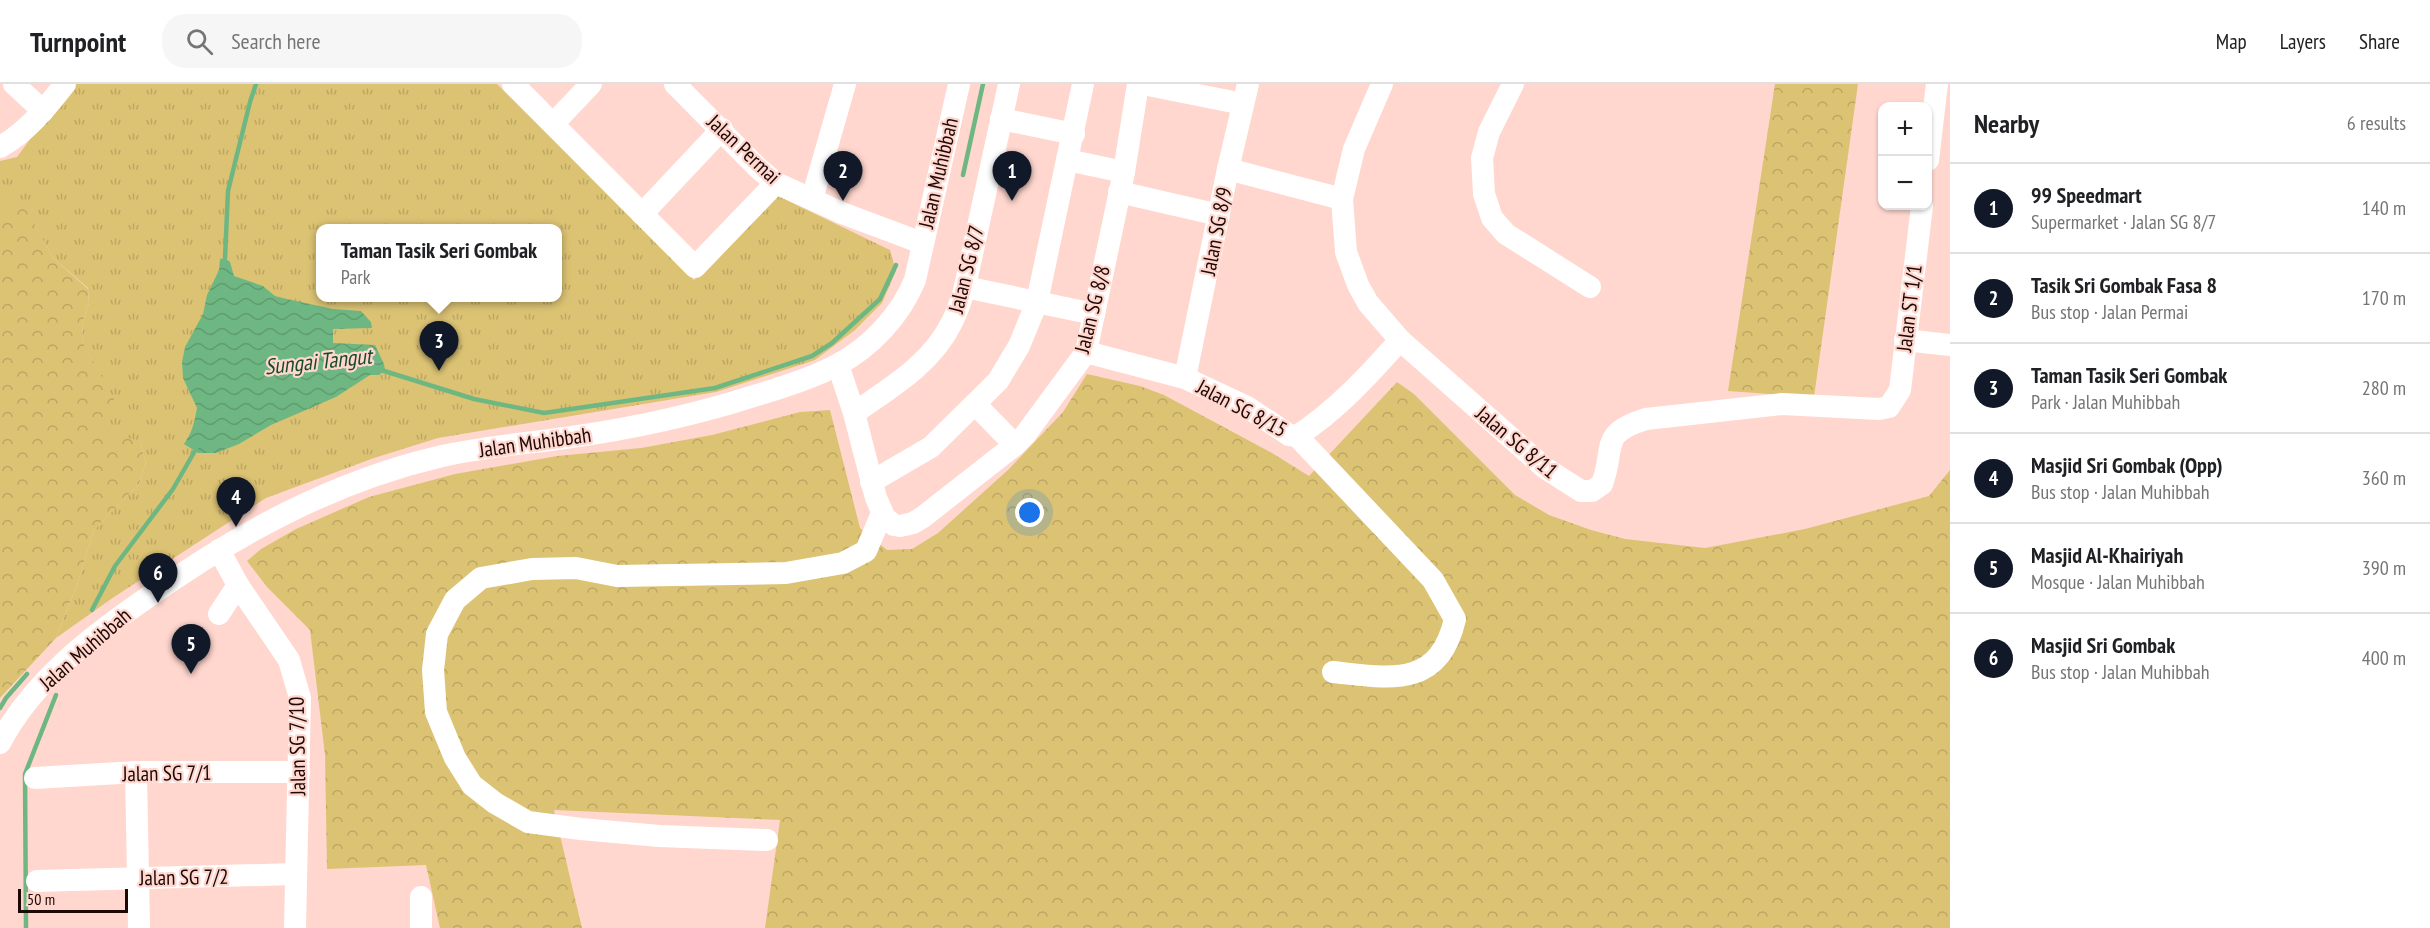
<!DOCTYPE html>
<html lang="en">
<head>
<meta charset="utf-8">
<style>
  body { margin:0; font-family:"PT Sans Narrow",sans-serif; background:#f6f6f6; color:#202124 }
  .controls { position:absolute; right:18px; top:18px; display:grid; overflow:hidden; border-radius:12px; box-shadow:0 2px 4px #0004 }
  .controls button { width:54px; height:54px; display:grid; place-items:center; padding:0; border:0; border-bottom:2px solid #e0e0e0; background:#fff; color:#202124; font:30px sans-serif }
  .scale { position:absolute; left:18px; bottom:15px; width:110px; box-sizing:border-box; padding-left:6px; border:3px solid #1d0805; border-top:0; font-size:16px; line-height:21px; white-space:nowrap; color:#1d0805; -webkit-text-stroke:4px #ffd7ce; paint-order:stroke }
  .you { position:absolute; left:1030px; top:429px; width:21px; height:21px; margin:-15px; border:4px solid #fff; border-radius:50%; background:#1a73e8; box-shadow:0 0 0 9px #1a73e833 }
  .badge { display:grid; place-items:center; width:39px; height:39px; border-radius:50%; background:#111827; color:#fff; font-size:20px; font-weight:700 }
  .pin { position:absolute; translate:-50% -50px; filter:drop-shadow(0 2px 3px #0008) }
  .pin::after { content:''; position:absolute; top:32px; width:21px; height:18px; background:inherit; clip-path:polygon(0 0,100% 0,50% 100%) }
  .popup { position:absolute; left:316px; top:140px; width:246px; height:78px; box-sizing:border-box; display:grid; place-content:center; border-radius:12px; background:#fff; filter:drop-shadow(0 2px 4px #0005); font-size:20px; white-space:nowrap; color:#757577 }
  .popup b { font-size:22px; color:#202124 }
  .popup::after { content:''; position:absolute; left:50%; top:100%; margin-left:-12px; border:12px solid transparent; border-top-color:#fff }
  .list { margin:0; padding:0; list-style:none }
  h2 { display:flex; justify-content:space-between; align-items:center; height:78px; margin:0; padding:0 24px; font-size:26px }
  h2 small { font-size:20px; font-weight:400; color:#757577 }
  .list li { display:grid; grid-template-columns:39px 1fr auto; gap:18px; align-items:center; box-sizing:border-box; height:90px; padding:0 24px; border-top:2px solid #e0e0e0 }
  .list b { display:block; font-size:22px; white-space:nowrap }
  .list p { margin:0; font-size:20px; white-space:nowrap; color:#757577 }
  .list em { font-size:20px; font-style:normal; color:#757577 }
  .icon { flex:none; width:33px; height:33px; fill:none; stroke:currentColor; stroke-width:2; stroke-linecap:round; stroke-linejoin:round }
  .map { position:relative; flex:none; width:1950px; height:844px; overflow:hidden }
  header { display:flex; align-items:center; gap:36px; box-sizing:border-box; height:84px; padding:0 30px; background:#fff; border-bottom:2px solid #e0e0e0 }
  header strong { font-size:28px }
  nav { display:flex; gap:33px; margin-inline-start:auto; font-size:21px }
  .search { width:420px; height:54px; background:#f6f6f6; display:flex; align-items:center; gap:15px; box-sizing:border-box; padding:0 21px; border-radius:24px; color:#757577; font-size:22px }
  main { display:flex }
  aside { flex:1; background:#fff }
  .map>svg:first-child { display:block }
</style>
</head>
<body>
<header>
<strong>Turnpoint</strong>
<div class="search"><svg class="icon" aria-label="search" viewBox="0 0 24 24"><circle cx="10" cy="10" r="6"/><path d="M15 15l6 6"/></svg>Search here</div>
<nav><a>Map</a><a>Layers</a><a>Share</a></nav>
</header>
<main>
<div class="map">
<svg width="1950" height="844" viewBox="0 0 1950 844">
  <defs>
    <pattern id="forest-crowns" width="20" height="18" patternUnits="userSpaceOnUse" patternTransform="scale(1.5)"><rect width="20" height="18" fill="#dcc374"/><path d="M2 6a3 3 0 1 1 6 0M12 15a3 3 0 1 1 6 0" fill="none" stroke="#bca663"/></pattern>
    <pattern id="park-tufts" width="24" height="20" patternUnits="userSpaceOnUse" patternTransform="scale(1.5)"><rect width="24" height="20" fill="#dcc374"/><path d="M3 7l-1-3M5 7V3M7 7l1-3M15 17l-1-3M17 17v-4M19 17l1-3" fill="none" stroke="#bca663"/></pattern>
    <pattern id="water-waves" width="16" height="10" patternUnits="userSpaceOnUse" patternTransform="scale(1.5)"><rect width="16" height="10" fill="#6eb783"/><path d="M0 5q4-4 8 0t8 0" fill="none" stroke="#5f9c70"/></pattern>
  </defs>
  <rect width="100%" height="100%" fill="#ffd7ce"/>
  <!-- forest -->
  <g fill="url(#forest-crowns)">
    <polygon points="1775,0 1858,0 1814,313 1728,307"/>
    <polygon points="0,124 26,124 53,174 88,205 89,219 83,237 82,257 140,358 146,378 139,400 94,446 78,498 56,554 0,614"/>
    <polygon points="1087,290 1140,302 1164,311 1272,369 1309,392 1397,298 1414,310 1515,411 1549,431 1591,446 1625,455 1705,464 1805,445 1929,412 1950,386 1950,844 765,844 780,736 554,726 582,844 440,844 426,781 327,785 325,671 310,546 267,503 247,477 261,465 296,445 369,413 455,390 557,372 641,364 712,351 800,328 830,326 860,444 887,466 912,465 938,449 1009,385 1063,328"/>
  </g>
  <!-- park -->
  <path fill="url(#park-tufts)" fill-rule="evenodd" d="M71 0H497L694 196 778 112 890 166 896 187 882 219 855 246 815 276 716 308 438 354 374 374 266 414 114 513 56 554 78 498 94 446 139 400 146 378 140 358 104 345 115 317 82 257 83 237 89 219 88 204 53 174 26 125 0 124V77L17 73ZM320 144H558V214H320Z"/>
  <!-- water -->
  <path fill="url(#water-waves)" d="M225 174 230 178 234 192 263 202 275 212 287 215 333 225 361 227 371 238 372 244 333 245V259L375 261 384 280 385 286 379 291H370L336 313 271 341 239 360 216 369H198L184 360C193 347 194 339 197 324L183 294 182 278 185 263 203 230 207 211 219 186 220 175Z"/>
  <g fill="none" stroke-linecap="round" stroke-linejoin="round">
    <!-- stream -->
    <g stroke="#6eb783" stroke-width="4.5">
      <polyline points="963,91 983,0"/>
      <polyline points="225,174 228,107 250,18 256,0"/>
      <polyline points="381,286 474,315 544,329 715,304 812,272 832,259 880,215 896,181"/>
      <polyline points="92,526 115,482 173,405 196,365"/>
      <polyline points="0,624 6,614 27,590"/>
      <polyline points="26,844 25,690 56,611"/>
    </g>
    <!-- minor -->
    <g stroke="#fff" stroke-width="22">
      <polyline points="14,0 43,27"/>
      <polyline points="513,0 695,183 776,99"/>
      <polyline points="675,0 758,84 776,99 842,129 922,159"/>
      <polyline points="1143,0 1243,20"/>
      <path d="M1382 0 1354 65 1342 115 1346 168 1358 201 1368 219 1400 256 1545 384 1581 407H1592L1602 400C1616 363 1598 350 1646 335L1782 320 1879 325 1889 323 1900 306 1922 122"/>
      <polyline points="1513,0 1489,48 1482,74 1484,110 1492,134 1506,150 1590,203"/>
      <polyline points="1001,35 1074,50"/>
      <polyline points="554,39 591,0"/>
      <path d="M0 63C26 49 47 23 65 0"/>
      <polyline points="1067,76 1124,88"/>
      <polyline points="1928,76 1937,0"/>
      <polyline points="1228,85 1342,115"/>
      <polyline points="1119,108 1219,131"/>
      <polyline points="812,115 845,0"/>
      <polyline points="642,130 722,45"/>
      <polyline points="965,203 1094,230"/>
      <polyline points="1905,256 1950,261"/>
      <path d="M1086 268 1185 294 1247 323 1289 351 1297 352C1336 327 1369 291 1400 256"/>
      <polyline points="838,281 854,329 876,414 885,434 894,441 900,442 913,439 923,433 1015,361 1025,351 1086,268 1124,88 1138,0"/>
      <polyline points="1185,294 1228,85 1248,0"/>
      <polyline points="975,320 1015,361"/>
      <path d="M854 329C890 304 932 280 952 238 957 229 960 218 964 207L1009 0"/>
      <path d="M1297 352 1433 496 1455 535C1439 605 1390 594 1333 588"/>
      <polyline points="871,398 931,363 998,297 1019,262 1037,218 1083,0"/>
      <polyline points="219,466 238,501 289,576 300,614 295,844"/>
      <polyline points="219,530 238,501"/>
      <path d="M0 659C33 596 94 550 151 511 239 449 333 398 438 373 480 363 523 360 565 354 630 345 695 331 757 311 784 303 813 294 837 281 871 263 900 232 915 196L959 0"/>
      <polyline points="136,688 139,844"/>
      <polyline points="35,694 136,688 299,688"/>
      <polyline points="767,756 659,752 581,745 528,738 495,719 472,701 455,674 436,628 433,586 437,550 455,516 481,494 532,485 576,484 617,492 786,489 843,479 866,467 882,429"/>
      <polyline points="37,797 296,790"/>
      <polyline points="421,844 421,813"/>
    </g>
  </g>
  <g text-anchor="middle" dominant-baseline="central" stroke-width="4.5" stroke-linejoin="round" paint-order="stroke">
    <!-- street labels -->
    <g font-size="21" fill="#1d0805" stroke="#ffd7ce">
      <text transform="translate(744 65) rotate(43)">Jalan Permai</text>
      <text transform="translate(938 89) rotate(-77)">Jalan Muhibbah</text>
      <text transform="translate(1216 147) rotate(-79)">Jalan SG 8/9</text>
      <text transform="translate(966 185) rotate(-76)">Jalan SG 8/7</text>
      <text transform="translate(1909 224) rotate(-83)">Jalan ST 1/1</text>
      <text transform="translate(1092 225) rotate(-76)">Jalan SG 8/8</text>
      <text transform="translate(1242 324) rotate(28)">Jalan SG 8/15</text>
      <text transform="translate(535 358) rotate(-8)">Jalan Muhibbah</text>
      <text transform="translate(1517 358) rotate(40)">Jalan SG 8/11</text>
      <text transform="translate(85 565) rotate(-41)">Jalan Muhibbah</text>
      <text transform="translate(297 662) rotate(-91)">Jalan SG 7/10</text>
      <text transform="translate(167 689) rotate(-1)">Jalan SG 7/1</text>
      <text transform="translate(184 793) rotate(-1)">Jalan SG 7/2</text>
    </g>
    <!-- water labels -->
    <g font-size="22" font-style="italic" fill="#144b28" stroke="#ffd7ce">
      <text transform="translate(318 277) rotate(-6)">Sungai Tangut</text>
    </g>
  </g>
</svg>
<div class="controls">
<button>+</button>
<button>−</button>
</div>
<div class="scale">50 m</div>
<div class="you"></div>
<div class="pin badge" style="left:1012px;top:117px">1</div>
<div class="pin badge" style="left:843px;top:117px">2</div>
<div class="pin badge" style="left:439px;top:287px">3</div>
<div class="popup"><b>Taman Tasik Seri Gombak</b>Park</div>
<div class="pin badge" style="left:236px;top:443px">4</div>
<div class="pin badge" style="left:191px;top:590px">5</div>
<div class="pin badge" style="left:158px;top:519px">6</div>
</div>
<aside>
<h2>Nearby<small>6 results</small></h2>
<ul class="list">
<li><span class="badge">1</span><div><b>99 Speedmart</b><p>Supermarket · Jalan SG 8/7</p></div><em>140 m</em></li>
<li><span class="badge">2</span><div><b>Tasik Sri Gombak Fasa 8</b><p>Bus stop · Jalan Permai</p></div><em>170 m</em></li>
<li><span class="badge">3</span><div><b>Taman Tasik Seri Gombak</b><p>Park · Jalan Muhibbah</p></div><em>280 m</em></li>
<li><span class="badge">4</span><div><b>Masjid Sri Gombak (Opp)</b><p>Bus stop · Jalan Muhibbah</p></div><em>360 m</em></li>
<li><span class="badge">5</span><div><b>Masjid Al-Khairiyah</b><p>Mosque · Jalan Muhibbah</p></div><em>390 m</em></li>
<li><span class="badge">6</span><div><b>Masjid Sri Gombak</b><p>Bus stop · Jalan Muhibbah</p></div><em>400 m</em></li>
</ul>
</aside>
</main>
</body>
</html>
